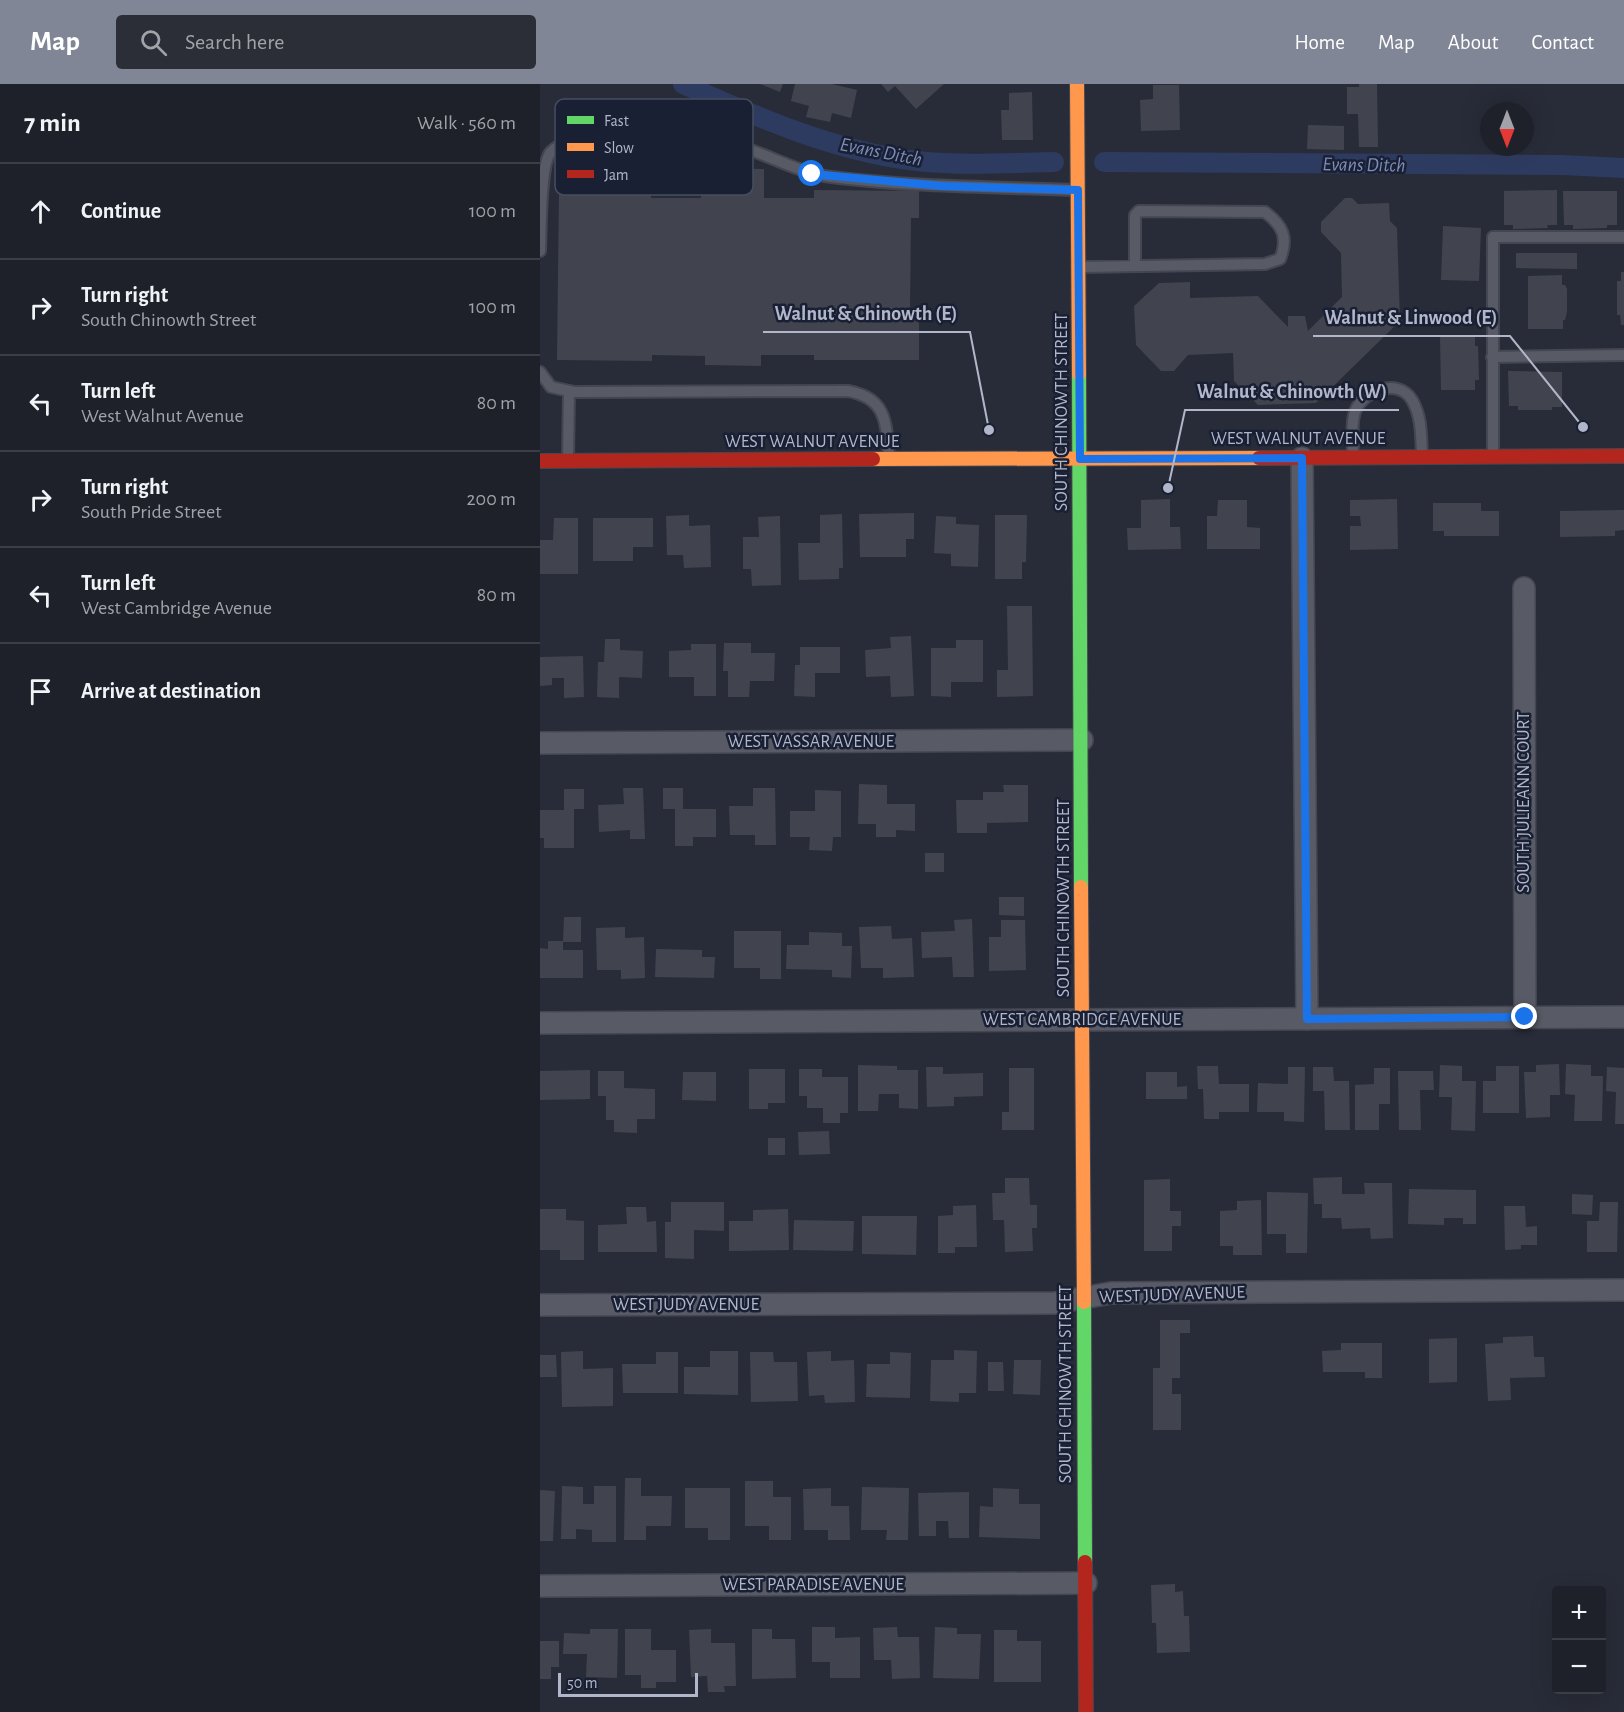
<!DOCTYPE html>
<html lang="en">
<head>
<meta charset="utf-8">
<style>
  body { margin:0; font-family:"Alegreya Sans",sans-serif; background:#2b2e36; color:#f1f3f6 }
  .controls { position:absolute; right:18px; bottom:18px; display:grid; overflow:hidden; border-radius:6px; box-shadow:0 6px 24px #0002 }
  .controls button { width:54px; height:54px; display:grid; place-items:center; padding:0; border:0; border-bottom:2px solid #3c3e47; background:#1e212a; color:#f1f3f6; font:30px sans-serif }
  .compass { position:absolute; left:940px; top:18px; width:54px; height:54px; border-radius:50%; background:#1e212a; box-shadow:0 6px 24px #0002; rotate:180deg }
  .scale { position:absolute; left:18px; bottom:15px; width:140px; box-sizing:border-box; padding-left:6px; border:3px solid #b1b6ca; border-top:0; font-size:16px; line-height:21px; white-space:nowrap; color:#b1b6ca; -webkit-text-stroke:4px #1a2033; paint-order:stroke }
  .stop { position:absolute; width:18px; height:18px; margin:-14px; border:4px solid #1a73e8; border-radius:50%; background:#fff }
  .stop.end { background:#1a73e8; border-color:#fff; box-shadow:0 2px 6px #0008 }
  .list { margin:0; padding:0; list-style:none }
  h2 { display:flex; justify-content:space-between; align-items:center; height:78px; margin:0; padding:0 24px; font-size:26px }
  h2 small { font-size:20px; font-weight:400; color:#a1a3a8 }
  .list li { display:grid; grid-template-columns:39px 1fr auto; gap:18px; align-items:center; box-sizing:border-box; height:96px; padding:0 24px; border-top:2px solid #3c3e47 }
  .list b { display:block; font-size:22px; white-space:nowrap }
  .list p { margin:0; font-size:20px; white-space:nowrap; color:#a1a3a8 }
  .list em { font-size:20px; font-style:normal; color:#a1a3a8 }
  .icon { flex:none; width:33px; height:33px; fill:none; stroke:currentColor; stroke-width:2; stroke-linecap:round; stroke-linejoin:round }
  .map { position:relative; flex:none; width:1084px; height:1628px; overflow:hidden }
  header { display:flex; align-items:center; gap:36px; box-sizing:border-box; height:84px; padding:0 30px; background:#818697; color:#fff }
  header strong { font-size:28px }
  nav { display:flex; gap:33px; margin-inline-start:auto; font-size:21px }
  .search { width:420px; height:54px; background:#2b2e36; display:flex; align-items:center; gap:15px; box-sizing:border-box; padding:0 21px; border-radius:6px; color:#a1a3a8; font-size:22px }
  main { display:flex }
  aside { flex:1; background:#1e212a }
  .map>svg:first-child { display:block }
</style>
</head>
<body>
<header>
<strong>Map</strong>
<div class="search"><svg class="icon" aria-label="search" viewBox="0 0 24 24"><circle cx="10" cy="10" r="6"/><path d="M15 15l6 6"/></svg>Search here</div>
<nav><a>Home</a><a>Map</a><a>About</a><a>Contact</a></nav>
</header>
<main>
<aside>
<h2>7 min<small>Walk · 560 m</small></h2>
<ul class="list">
<li><svg class="icon" aria-label="ahead" viewBox="0 0 24 24"><path d="M12 20V5M6 11l6-6 6 6"/></svg><div><b>Continue</b></div><em>100 m</em></li>
<li><svg class="icon" aria-label="right" viewBox="0 0 24 24"><path d="M7 20v-9h11M14 6l5 5-5 5"/></svg><div><b>Turn right</b><p>South Chinowth Street</p></div><em>100 m</em></li>
<li><svg class="icon" aria-label="left" viewBox="0 0 24 24"><path d="M17 20v-9H6M10 6l-5 5 5 5"/></svg><div><b>Turn left</b><p>West Walnut Avenue</p></div><em>80 m</em></li>
<li><svg class="icon" aria-label="right" viewBox="0 0 24 24"><path d="M7 20v-9h11M14 6l5 5-5 5"/></svg><div><b>Turn right</b><p>South Pride Street</p></div><em>200 m</em></li>
<li><svg class="icon" aria-label="left" viewBox="0 0 24 24"><path d="M17 20v-9H6M10 6l-5 5 5 5"/></svg><div><b>Turn left</b><p>West Cambridge Avenue</p></div><em>80 m</em></li>
<li><svg class="icon" aria-label="arrive" viewBox="0 0 24 24"><path d="M6 21V4h12l-3 4 3 4H6"/></svg><div><b>Arrive at destination</b></div></li>
</ul>
</aside>
<div class="map">
<svg width="1084" height="1628" viewBox="0 0 1084 1628">
  <rect width="100%" height="100%" fill="#282c38"/>
  <g fill="none" stroke-linecap="round" stroke-linejoin="round">
    <!-- canal -->
    <g stroke="#2e3b60" stroke-width="20">
      <path d="M143 0C216 33 296 68 377 77 422 82 469 79 514 78"/>
      <polyline points="564,78 1022,81 1084,84"/>
    </g>
  </g>
  <!-- building -->
  <g fill="#41444e">
    <polygon points="220,0 243,0 240,8"/>
    <polygon points="255,0 292,0 317,6 311,34 292,29 290,38 266,33 269,22 251,17"/>
    <polygon points="341,0 404,0 376,25 355,2 348,8"/>
    <polygon points="819,0 837,0 838,63 819,63 818,30 807,30 807,3 819,3"/>
    <polygon points="613,1 639,1 640,46 601,47 600,16 613,15"/>
    <polygon points="492,8 493,56 462,56 461,26 469,26 469,9"/>
    <polygon points="768,41 804,42 804,66 767,65"/>
    <polygon points="161,84 224,85 224,114 274,114 274,106 379,107 379,134 371,134 370,229 379,229 379,276 274,276 274,271 221,271 221,282 165,281 165,272 112,271 112,277 17,276 19,107 111,107 111,114 161,114"/>
    <polygon points="1017,106 1017,141 1007,141 1008,144 973,145 973,141 964,141 964,107"/>
    <polygon points="1023,107 1077,107 1077,141 1067,141 1067,144 1033,145 1033,141 1024,141"/>
    <polygon points="805,114 812,114 818,120 849,119 850,137 857,144 860,237 776,319 718,321 694,297 693,269 648,271 634,287 621,287 596,261 594,222 619,199 650,198 650,214 718,212 748,243 748,232 765,232 768,247 802,213 801,169 781,148 781,138"/>
    <polygon points="903,142 941,144 939,197 901,196"/>
    <polygon points="976,169 1037,169 1037,185 976,184"/>
    <polygon points="1081,188 1084,188 1084,241 1081,241 1080,231 1077,231 1077,197 1081,197"/>
    <polygon points="1022,191 1022,201 1025,201 1027,205 1027,228 1025,236 1023,236 1023,245 988,245 988,192"/>
    <polygon points="900,252 935,252 935,262 938,262 939,296 935,296 935,306 901,306"/>
    <polygon points="968,287 1022,288 1022,323 1012,323 1012,326 978,326 978,322 969,322"/>
    <polygon points="630,415 630,443 640,443 641,465 588,466 587,444 601,444 601,416"/>
    <polygon points="857,415 858,465 810,466 810,442 821,442 820,432 810,432 810,416"/>
    <polygon points="678,416 707,416 707,443 720,444 720,465 667,465 667,432 677,432"/>
    <polygon points="893,419 941,419 941,427 959,427 959,452 904,452 904,447 893,447"/>
    <polygon points="1084,426 1084,446 1075,447 1075,452 1020,453 1020,427"/>
    <polygon points="374,429 374,455 366,455 366,473 320,473 319,430"/>
    <polygon points="302,430 303,484 299,484 299,495 259,496 258,459 280,459 280,431"/>
    <polygon points="149,431 149,442 170,441 171,483 144,484 143,471 127,471 126,432"/>
    <polygon points="455,431 487,431 486,478 482,478 482,495 455,495"/>
    <polygon points="240,432 241,501 212,502 211,485 203,485 203,453 219,453 218,433"/>
    <polygon points="396,432 416,433 416,440 439,441 438,483 411,482 411,470 394,469"/>
    <polygon points="14,434 38,434 38,490 0,490 0,456 13,456"/>
    <polygon points="53,434 113,434 113,463 93,463 93,477 53,477"/>
    <polygon points="467,522 492,522 493,612 457,613 457,586 468,586"/>
    <polygon points="371,552 374,612 351,613 350,592 326,593 325,566 351,564 350,553"/>
    <polygon points="65,555 80,555 80,566 103,567 102,594 79,593 79,614 57,613 58,578 64,578"/>
    <polygon points="416,556 443,556 443,598 411,598 411,613 391,612 391,564 416,564"/>
    <polygon points="184,559 211,559 211,569 235,569 234,597 210,597 209,613 188,613 188,587 183,587"/>
    <polygon points="151,560 176,560 176,612 154,612 154,593 129,593 129,567 151,566"/>
    <polygon points="260,563 300,563 300,589 275,589 275,613 254,612 255,581 260,581"/>
    <polygon points="43,572 44,613 24,614 24,594 12,594 12,601 0,602 0,573"/>
    <polygon points="319,700 347,701 347,720 375,720 375,747 356,746 356,753 336,753 336,740 318,740"/>
    <polygon points="463,701 488,701 488,738 447,739 447,749 417,749 416,716 443,716 443,708 464,708"/>
    <polygon points="83,704 103,704 105,755 90,755 90,746 59,748 58,721 84,720"/>
    <polygon points="123,704 143,704 143,725 176,725 176,753 153,753 153,762 135,762 135,725 123,725"/>
    <polygon points="213,704 235,704 236,761 215,761 215,751 190,751 189,722 213,722"/>
    <polygon points="24,705 44,705 44,725 34,725 34,764 4,764 4,754 0,754 0,726 24,726"/>
    <polygon points="275,706 301,707 301,753 293,753 292,767 269,766 270,753 250,753 250,727 275,727"/>
    <rect x="385" y="769" width="19" height="19"/>
    <polygon points="459,813 484,813 484,832 459,831"/>
    <polygon points="24,833 41,833 41,858 23,858"/>
    <polygon points="432,835 434,893 413,893 412,873 382,874 381,848 415,847 414,836"/>
    <polygon points="461,836 485,836 486,886 449,887 449,853 461,853"/>
    <polygon points="351,842 352,855 372,854 374,893 343,894 343,884 321,884 319,843"/>
    <polygon points="85,843 85,854 104,853 105,894 81,895 81,886 57,886 56,844"/>
    <polygon points="194,847 241,847 241,895 220,895 220,884 194,884"/>
    <polygon points="269,848 302,849 302,862 312,862 311,894 292,893 292,886 246,885 247,861 269,861"/>
    <polygon points="8,857 23,857 23,866 43,866 43,894 0,894 0,864 8,865"/>
    <polygon points="116,865 162,866 162,873 175,873 174,894 115,893"/>
    <polygon points="1019,980 1020,1011 1010,1011 1010,1033 986,1034 984,988 996,988 996,981"/>
    <polygon points="1026,980 1051,981 1051,992 1063,992 1062,1037 1034,1037 1035,1011 1025,1010"/>
    <polygon points="318,981 357,982 357,986 378,986 378,1025 359,1024 359,1010 339,1010 338,1027 318,1027"/>
    <polygon points="900,981 922,982 922,997 936,997 935,1047 911,1046 912,1013 899,1013"/>
    <polygon points="657,982 678,982 679,1000 709,1000 709,1028 679,1028 679,1035 664,1035 663,1005 658,1005"/>
    <polygon points="956,982 979,982 979,1029 943,1029 943,997 956,997"/>
    <polygon points="386,983 403,983 403,990 443,989 443,1012 414,1013 414,1022 387,1023"/>
    <polygon points="748,983 765,983 764,1038 744,1037 744,1028 717,1028 718,999 748,1000"/>
    <polygon points="773,983 793,983 794,997 809,997 810,1046 785,1046 784,1007 773,1007"/>
    <polygon points="1067,983 1084,984 1084,1040 1075,1040 1076,1008 1066,1007"/>
    <polygon points="469,984 494,984 494,1046 462,1046 462,1028 469,1028"/>
    <polygon points="834,984 850,984 850,1020 839,1020 839,1046 815,1046 815,1001 834,1000"/>
    <polygon points="209,985 245,985 245,1019 228,1019 228,1025 209,1025"/>
    <polygon points="259,985 282,985 282,993 308,993 308,1029 300,1029 300,1039 283,1039 283,1024 267,1024 267,1012 259,1012"/>
    <polygon points="50,986 50,1015 0,1016 0,987"/>
    <polygon points="58,987 84,987 84,1004 115,1005 115,1035 97,1035 97,1049 74,1048 74,1036 66,1036 66,1012 58,1012"/>
    <polygon points="858,987 893,987 894,1006 880,1006 881,1046 859,1046"/>
    <polygon points="143,988 176,988 176,1017 142,1016"/>
    <polygon points="606,988 637,988 637,1003 647,1002 647,1015 606,1015"/>
    <polygon points="289,1047 290,1070 259,1071 258,1048"/>
    <rect x="228" y="1054" width="17" height="17"/>
    <polygon points="802,1093 802,1110 825,1110 824,1099 852,1099 853,1154 831,1155 830,1144 802,1145 801,1134 782,1134 782,1120 774,1120 773,1094"/>
    <polygon points="465,1094 489,1094 490,1121 497,1121 497,1144 492,1144 493,1167 465,1168 464,1136 453,1136 452,1109 465,1109"/>
    <polygon points="630,1095 630,1127 641,1127 641,1142 632,1142 632,1167 604,1167 604,1096"/>
    <polygon points="869,1105 936,1106 936,1140 923,1140 923,1134 904,1134 904,1141 868,1140"/>
    <polygon points="727,1108 768,1109 767,1169 746,1169 746,1150 727,1150"/>
    <polygon points="1032,1110 1053,1111 1052,1131 1032,1130"/>
    <polygon points="721,1116 722,1171 693,1171 693,1162 680,1162 680,1127 697,1126 697,1117"/>
    <polygon points="131,1118 184,1118 184,1147 154,1146 154,1175 125,1174 125,1138 131,1138"/>
    <polygon points="1060,1118 1078,1118 1077,1168 1047,1168 1047,1137 1059,1137"/>
    <polygon points="436,1121 437,1163 415,1163 415,1169 398,1169 398,1132 413,1131 413,1122"/>
    <polygon points="964,1122 985,1122 986,1143 997,1142 997,1161 981,1161 981,1165 965,1166"/>
    <polygon points="86,1123 106,1123 107,1138 116,1137 117,1168 58,1168 58,1141 87,1140"/>
    <polygon points="0,1125 26,1125 26,1136 44,1137 44,1176 20,1176 20,1166 0,1166"/>
    <polygon points="248,1125 249,1166 189,1167 189,1137 213,1137 213,1126"/>
    <polygon points="322,1132 377,1132 376,1171 322,1170"/>
    <polygon points="254,1136 314,1137 313,1167 253,1166"/>
    <polygon points="620,1236 650,1236 650,1249 640,1249 640,1294 632,1294 632,1310 641,1310 641,1346 613,1346 613,1284 620,1284"/>
    <polygon points="993,1252 994,1273 1004,1273 1005,1293 970,1294 971,1316 948,1317 945,1260 963,1259 963,1253"/>
    <polygon points="917,1254 917,1298 889,1299 889,1255"/>
    <polygon points="801,1259 842,1259 842,1294 825,1294 825,1288 783,1288 782,1267 801,1266"/>
    <polygon points="414,1266 437,1267 436,1309 419,1309 419,1318 390,1317 391,1276 414,1276"/>
    <polygon points="43,1267 43,1285 73,1284 73,1322 22,1323 21,1268"/>
    <polygon points="170,1267 198,1267 198,1311 144,1310 144,1283 170,1283"/>
    <polygon points="291,1267 291,1277 314,1276 315,1318 285,1319 284,1311 269,1312 267,1268"/>
    <polygon points="116,1268 138,1268 138,1309 83,1309 82,1280 116,1280"/>
    <polygon points="210,1268 233,1268 234,1278 257,1278 258,1317 211,1318"/>
    <polygon points="350,1268 371,1269 370,1314 326,1313 327,1280 350,1280"/>
    <polygon points="0,1271 16,1271 17,1293 0,1293"/>
    <polygon points="474,1276 501,1276 500,1311 473,1310"/>
    <polygon points="448,1278 463,1278 464,1307 448,1307"/>
    <polygon points="85,1394 101,1394 101,1412 132,1412 131,1442 106,1442 106,1456 84,1456"/>
    <polygon points="205,1397 233,1397 233,1413 251,1413 251,1456 229,1456 229,1442 205,1442"/>
    <polygon points="22,1402 43,1403 43,1420 54,1420 54,1402 76,1402 76,1458 52,1458 52,1446 36,1445 36,1455 21,1455"/>
    <polygon points="322,1403 369,1404 368,1456 346,1456 347,1446 321,1446"/>
    <polygon points="145,1404 190,1404 190,1456 168,1456 168,1444 145,1444"/>
    <polygon points="291,1404 291,1422 309,1422 310,1456 288,1456 288,1446 264,1446 263,1405"/>
    <polygon points="453,1404 479,1405 479,1420 500,1420 500,1455 439,1453 440,1422 453,1423"/>
    <polygon points="0,1406 15,1407 13,1457 0,1457"/>
    <polygon points="429,1408 429,1454 409,1454 408,1437 396,1437 396,1452 379,1452 378,1409"/>
    <polygon points="635,1500 635,1508 643,1507 644,1532 649,1532 650,1568 617,1569 616,1539 612,1539 611,1501"/>
    <polygon points="272,1543 295,1543 295,1554 320,1553 320,1594 290,1594 290,1578 272,1578"/>
    <polygon points="357,1543 358,1553 379,1553 380,1594 352,1595 351,1576 334,1576 333,1544"/>
    <polygon points="395,1543 417,1544 417,1550 441,1550 439,1595 393,1594"/>
    <polygon points="50,1545 78,1545 77,1594 46,1593 47,1570 23,1570 24,1549 50,1550"/>
    <polygon points="85,1545 111,1545 111,1566 136,1566 136,1598 116,1598 116,1604 101,1604 101,1591 85,1591"/>
    <polygon points="171,1545 171,1559 195,1559 196,1602 184,1602 185,1608 168,1608 167,1592 151,1593 149,1546"/>
    <polygon points="212,1545 232,1545 232,1555 255,1555 256,1594 212,1595"/>
    <polygon points="454,1546 477,1546 477,1557 501,1557 501,1598 454,1598"/>
    <polygon points="0,1557 19,1557 19,1583 11,1583 11,1595 0,1595"/>
  </g>
  <g fill="none" stroke-linecap="round" stroke-linejoin="round">
    <defs>
      <g id="lane">
        <path d="M0 167C1 145 0 84 10 69 35 40 156 50 192 60 226 69 255 88 291 93 372 103 455 103 537 106"/>
        <path d="M540 183 725 180 740 175C749 153 742 141 725 128L599 127 595 131V182"/>
        <polyline points="952,273 1084,271"/>
        <path d="M0 288 11 303 34 308 308 307C347 314 346 339 349 373"/>
        <polyline points="953,372 953,153 1084,153"/>
        <path d="M813 373C813 360 811 344 814 331 819 308 858 292 872 316 882 333 881 352 882 371"/>
        <polyline points="28,376 29,307"/>
      </g>
      <g id="street">
        <polyline points="762,374 767,935"/>
        <polyline points="984,504 985,933"/>
        <polyline points="0,659 542,656"/>
        <polyline points="0,939 1084,933"/>
        <polyline points="0,1221 515,1219 571,1209 1084,1206"/>
        <polyline points="0,1502 546,1499"/>
      </g>
      <g id="fast">
        <polyline points="539,290 541,803"/>
        <polyline points="544,1218 545,1478"/>
      </g>
      <g id="slow">
        <polyline points="537,0 539,290"/>
        <polyline points="333,375 719,374"/>
        <polyline points="541,803 544,1218"/>
      </g>
      <g id="jam">
        <polyline points="719,374 1084,372"/>
        <polyline points="0,377 333,375"/>
        <polyline points="545,1478 546,1628"/>
      </g>
    </defs>
    <!-- lane casing -->
    <use href="#lane" stroke="#444751" stroke-width="14"/>
    <!-- street casing -->
    <use href="#street" stroke="#444751" stroke-width="24"/>
    <!-- fast casing -->
    <use href="#fast" stroke="#444751" stroke-width="16"/>
    <!-- slow casing -->
    <use href="#slow" stroke="#444751" stroke-width="16"/>
    <!-- jam casing -->
    <use href="#jam" stroke="#444751" stroke-width="16"/>
    <!-- lane -->
    <use href="#lane" stroke="#585b66" stroke-width="10"/>
    <!-- street -->
    <use href="#street" stroke="#585b66" stroke-width="21"/>
    <!-- fast -->
    <use href="#fast" stroke="#63d668" stroke-width="14"/>
    <!-- slow -->
    <use href="#slow" stroke="#ff974d" stroke-width="14"/>
    <!-- jam -->
    <use href="#jam" stroke="#b3261e" stroke-width="14"/>
  </g>
  <g fill="none" stroke-linecap="round" stroke-linejoin="round">
    <!-- route -->
    <polyline stroke="#1a73e8" stroke-width="8" points="272,90 402,102 538,106 540,375 762,374 767,935 985,933"/>
  </g>
  <g text-anchor="middle" dominant-baseline="central" stroke-width="5" stroke-linejoin="round" paint-order="stroke">
    <!-- street labels -->
    <g font-size="18" fill="#b1b6ca" stroke="#1a2033">
      <text transform="translate(522 328) rotate(-90)">SOUTH CHINOWTH STREET</text>
      <text x="758" y="355">WEST WALNUT AVENUE</text>
      <text x="272" y="358">WEST WALNUT AVENUE</text>
      <text x="271" y="658">WEST VASSAR AVENUE</text>
      <text transform="translate(984 718) rotate(-90)">SOUTH JULIEANN COURT</text>
      <text transform="translate(524 814) rotate(-90)">SOUTH CHINOWTH STREET</text>
      <text x="542" y="936">WEST CAMBRIDGE AVENUE</text>
      <text transform="translate(632 1211) rotate(-2)">WEST JUDY AVENUE</text>
      <text x="146" y="1221">WEST JUDY AVENUE</text>
      <text transform="translate(526 1300) rotate(-90)">SOUTH CHINOWTH STREET</text>
      <text x="273" y="1501">WEST PARADISE AVENUE</text>
    </g>
    <!-- water labels -->
    <g font-size="20" font-style="italic" fill="#7d8db9" stroke="#1a2033">
      <text transform="translate(341 68) rotate(11)">Evans Ditch</text>
      <text transform="translate(824 81) rotate(1)">Evans Ditch</text>
    </g>
  </g>
  <!-- legend -->
  <rect x="15" y="15" width="198" height="96" rx="9" fill="#1a2033" stroke="#474d60" stroke-width="1.5"/>
  <rect x="27" y="32" width="27" height="8" fill="#63d668"/>
  <rect x="27" y="59" width="27" height="8" fill="#ff974d"/>
  <rect x="27" y="86" width="27" height="8" fill="#b3261e"/>
  <g font-size="16" fill="#b1b6ca">
    <text x="64" y="42">Fast</text>
    <text x="64" y="69">Slow</text>
    <text x="64" y="96">Jam</text>
  </g>
  <!-- callouts -->
  <path fill="none" stroke="#b1b6ca" stroke-width="2" d="M449 346L430 248H223M1043 343L970 252H773M628 404L645 326H859"/>
  <g fill="#b1b6ca" stroke="#1a2033" stroke-width="2">
    <circle cx="449" cy="346" r="6"/>
    <circle cx="1043" cy="343" r="6"/>
    <circle cx="628" cy="404" r="6"/>
  </g>
  <g font-size="20" text-anchor="middle" font-weight="bold" fill="#b1b6ca" stroke="#1a2033" stroke-width="5" stroke-linejoin="round" paint-order="stroke">
    <text x="326" y="236">Walnut &amp; Chinowth (E)</text>
    <text x="871" y="240">Walnut &amp; Linwood (E)</text>
    <text x="752" y="314">Walnut &amp; Chinowth (W)</text>
  </g>
</svg>
<div class="controls">
<button>+</button>
<button>−</button>
</div>
<svg class="compass" viewBox="-18 -18 36 36"><path d="M0-13l5 13h-10z" fill="#e53935"/><path d="M0 13l5-13h-10z" fill="#a1a3a8"/></svg>
<div class="scale">50 m</div>
<div class="stop" style="left:272px;top:90px"></div>
<div class="stop end" style="left:985px;top:933px"></div>
</div>
</main>
</body>
</html>
